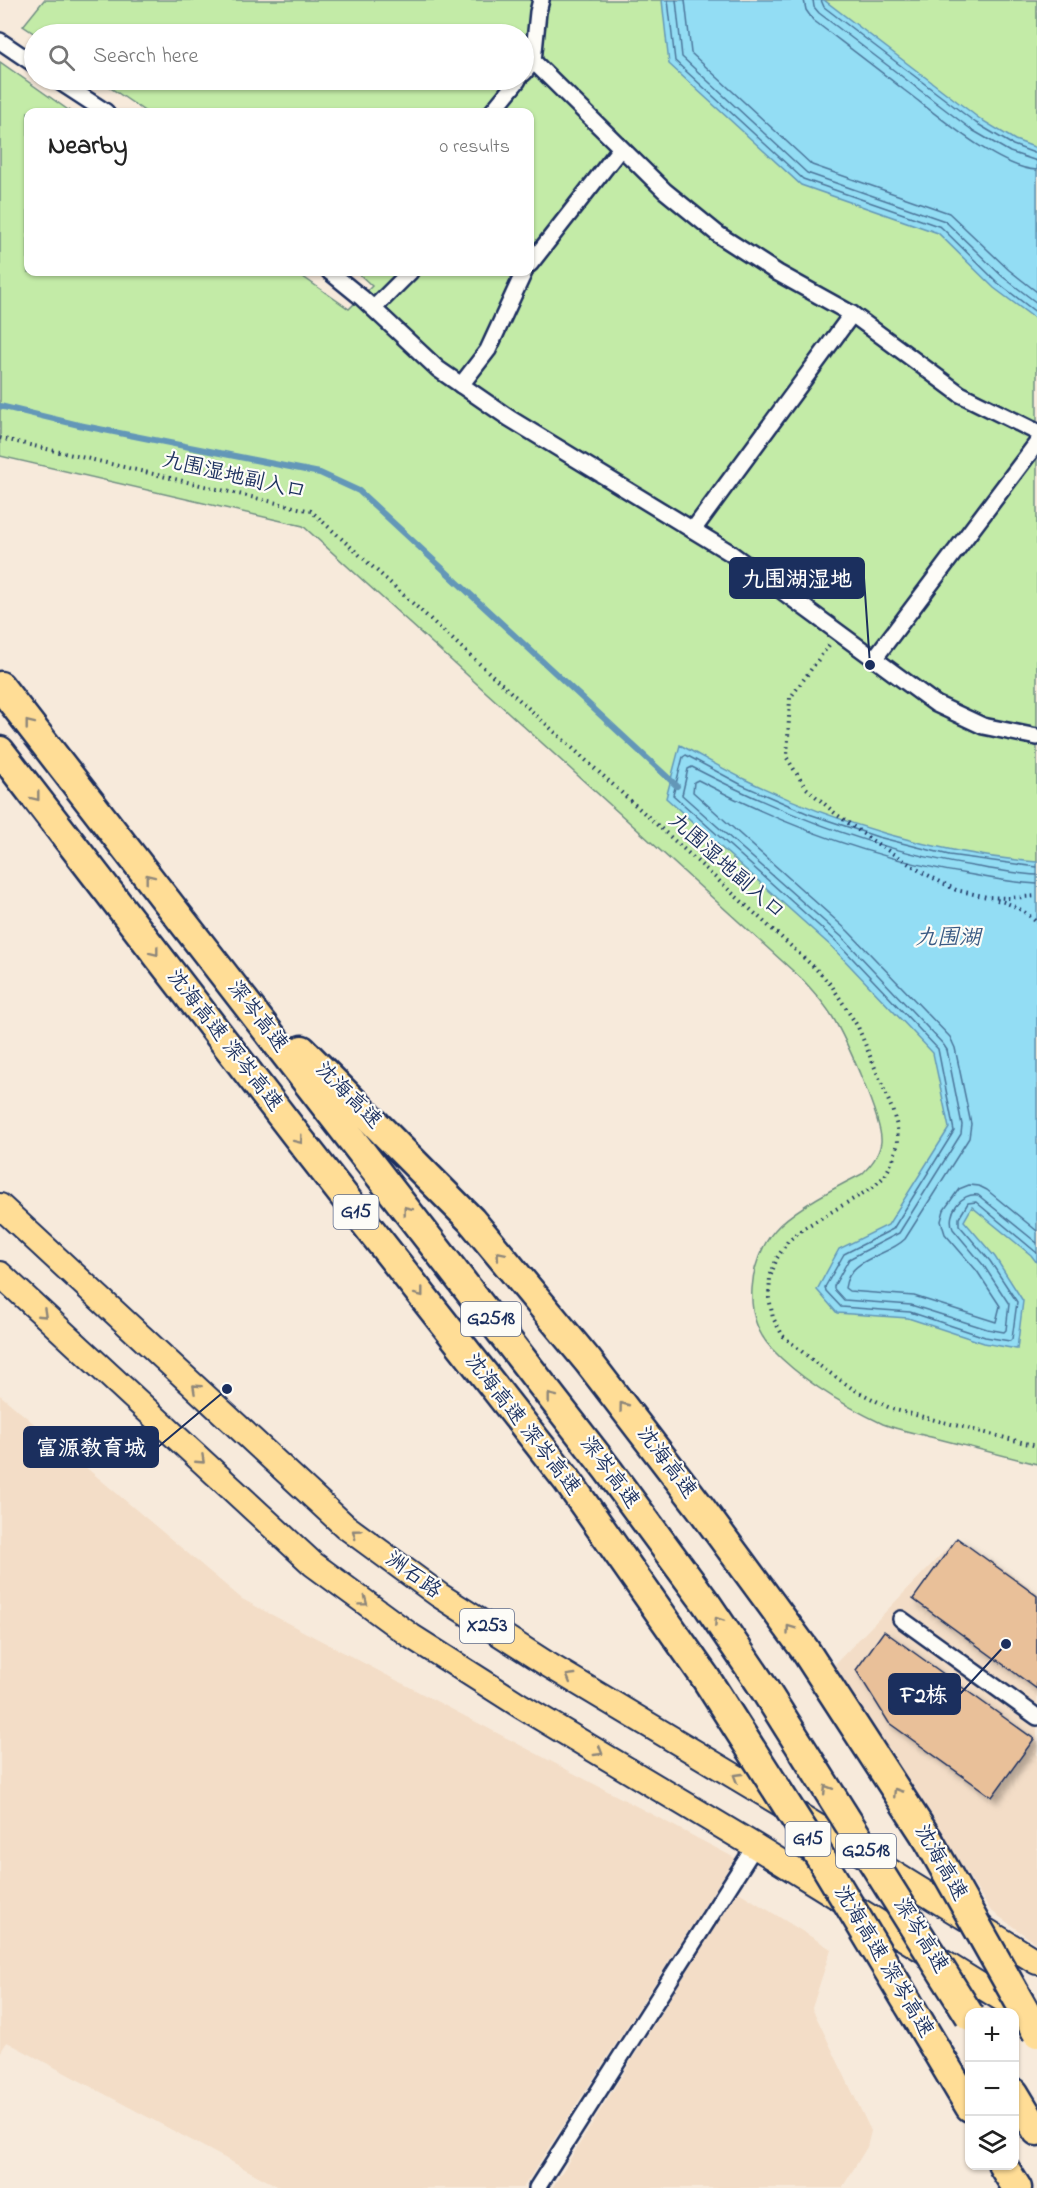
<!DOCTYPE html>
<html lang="en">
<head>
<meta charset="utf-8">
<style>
  body { margin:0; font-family:"Indie Flower","LXGW WenKai TC",sans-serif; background:#f2f2f2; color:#222 }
  .controls { position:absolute; right:18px; bottom:18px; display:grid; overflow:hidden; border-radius:12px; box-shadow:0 2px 4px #0004 }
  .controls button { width:54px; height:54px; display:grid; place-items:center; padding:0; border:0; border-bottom:2px solid #e0e0e0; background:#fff; color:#222; font:30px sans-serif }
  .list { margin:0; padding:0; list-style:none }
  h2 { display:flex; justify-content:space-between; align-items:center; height:78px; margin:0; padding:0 24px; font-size:26px }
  h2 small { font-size:20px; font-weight:400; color:#767676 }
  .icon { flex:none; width:33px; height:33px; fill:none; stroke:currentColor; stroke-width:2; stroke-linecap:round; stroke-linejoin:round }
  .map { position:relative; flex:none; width:1037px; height:2188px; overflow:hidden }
  .search { position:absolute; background:#fff; box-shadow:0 2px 4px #0004; left:24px; top:24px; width:510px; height:66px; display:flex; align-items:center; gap:15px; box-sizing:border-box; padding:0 21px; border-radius:33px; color:#767676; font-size:22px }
  .panel { position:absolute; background:#fff; box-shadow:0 2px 4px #0004; left:24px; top:108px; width:510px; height:168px; border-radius:12px }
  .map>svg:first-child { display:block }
</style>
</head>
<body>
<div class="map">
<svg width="1037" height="2188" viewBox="0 0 1037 2188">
  <defs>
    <filter id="shadow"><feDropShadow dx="5.5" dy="5.5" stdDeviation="3" flood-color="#0004"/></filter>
  </defs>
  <rect width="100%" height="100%" fill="#f7eadb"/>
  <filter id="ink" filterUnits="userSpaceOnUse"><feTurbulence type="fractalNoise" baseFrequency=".0167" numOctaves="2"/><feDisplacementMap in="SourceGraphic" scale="12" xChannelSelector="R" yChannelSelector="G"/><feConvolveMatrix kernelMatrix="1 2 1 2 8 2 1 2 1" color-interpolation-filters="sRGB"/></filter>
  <g filter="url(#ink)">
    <!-- built -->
    <g fill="#f3ddc7">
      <polygon points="0,1395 242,1599 735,1858 523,2188 281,2188 7,2042 0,2053"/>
      <polygon points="957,1538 1037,1592 1037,1944 990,1910 834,1665"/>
      <polygon points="737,1891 831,1949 812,2008 871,2131 867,2147 842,2188 552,2188"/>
    </g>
    <!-- green -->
    <path fill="#c3eba7" stroke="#6f8d82" stroke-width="1.5" d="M44 0H1037V1464C1002 1455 967 1446 931 1437 916 1433 898 1430 883 1424 843 1405 801 1380 771 1348 742 1316 748 1261 775 1230 792 1210 838 1186 862 1174 871 1165 879 1156 881 1142 883 1121 845 1037 832 1016 824 1003 813 991 803 980L303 526 0 456V62L71 112H28V272H296L349 309 372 286 357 272H530V112H146L99 80H524V34H35L23 26Z"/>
    <!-- water -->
    <g fill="#93ddf4" stroke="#6397b8" stroke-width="1.5">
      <polygon points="662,0 824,0 980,119 1015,140 1037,148 1037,320 994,288 938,233 801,185 669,64"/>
      <path d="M680 745C701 756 723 769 744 779 835 823 937 854 1037 862V1263L1031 1255 972 1207 964 1221 995 1257 1023 1301 1017 1349 984 1343 908 1318 837 1313 817 1290 839 1249 888 1225 949 1128 933 1053 832 947 666 798Z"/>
    </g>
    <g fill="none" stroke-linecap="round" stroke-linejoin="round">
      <!-- shore -->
      <g stroke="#4b759a" stroke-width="1.5">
        <polyline points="668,0 675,61 803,179 941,227 998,283 1037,313"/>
        <polyline points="676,0 682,57 807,173 945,221 1003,277 1037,303"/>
        <polyline points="685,0 691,53 812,165 949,213 1009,270 1037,292"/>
        <path d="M804 0 806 10 813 20C843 43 874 66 904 90 935 113 999 169 1037 170"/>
        <polyline points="813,0 814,7 819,13 972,130 1010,152 1037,161"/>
        <polyline points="821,0 824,7 976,123 1013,145 1037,154"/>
        <polyline points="1037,867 949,855 878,837 809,814 742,785 686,755 683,757 673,795 837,942 938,1049 954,1131 893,1229 844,1254 825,1287 826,1291 841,1307 910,1312 985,1337 1010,1341 1012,1339 1017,1302 990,1261 959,1225 959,1218 968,1203 976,1202 1037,1253"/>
        <path d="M1037 875C1017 874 997 870 978 867 876 851 782 814 692 767L688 769 682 795 842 937 943 1044 947 1050 962 1125 961 1134 899 1233 849 1259 834 1286V1289L844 1300 911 1305 987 1329 1004 1332 1006 1330 1009 1304 984 1266 953 1229C946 1214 961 1192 978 1195L1037 1243"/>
        <path d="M1037 884C1016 883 994 879 973 875 877 860 784 826 698 780L694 782 693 792 848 931 950 1037 955 1048 971 1124 969 1138 905 1239C887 1257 849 1257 845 1288L849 1291 914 1296 996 1322 1000 1306 977 1271 945 1234 941 1221 944 1210 959 1189 969 1185 979 1186 987 1190 1037 1231"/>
      </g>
      <!-- stream -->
      <polyline stroke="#6397b8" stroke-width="6" points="0,406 79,425 320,473 359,491 677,786"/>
    </g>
    <!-- building -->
    <g fill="#e9c099" stroke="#1b2f5e" stroke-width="1.5" filter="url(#shadow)">
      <polygon points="957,1538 1037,1596 1037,1689 913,1599"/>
      <polygon points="884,1631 1034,1739 992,1797 889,1723 856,1670"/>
    </g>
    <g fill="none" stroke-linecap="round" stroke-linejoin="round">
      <defs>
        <g id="minor">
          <polyline points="0,41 34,64"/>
          <polyline points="533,61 665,191 719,235 778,273 852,314 960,394 1037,432"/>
          <polyline points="524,73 533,61 538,12 541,0"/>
          <polyline points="57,80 106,112"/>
          <polyline points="492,112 518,80"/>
          <polyline points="530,264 620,149"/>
          <polyline points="330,272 362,298 438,369 509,418 729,552 936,704 983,726 1037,737"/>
          <polyline points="374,308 410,272"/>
          <polyline points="461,385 488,350 524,272"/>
          <polyline points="693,530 852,314"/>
          <polyline points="874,659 1037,443"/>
          <polyline points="901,1619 1037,1717"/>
          <polyline points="537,2188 755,1846"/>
        </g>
        <g id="primary">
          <polyline points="0,1206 345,1526 439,1595 547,1664 781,1804 1037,1962"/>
          <polyline points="0,1274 313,1564 411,1636 521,1706 755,1846 1028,2015"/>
        </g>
        <g id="motorway">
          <polyline points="0,686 608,1470 706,1603 763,1687"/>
          <polyline points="0,751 300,1140 567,1480 705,1677"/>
          <polyline points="302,1050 471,1220 588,1361 700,1507 805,1650 929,1841"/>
          <polyline points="908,2003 970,2107"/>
          <polyline points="1014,2093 1037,2131"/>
          <polyline points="1003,2166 1017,2188"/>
        </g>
      </defs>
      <!-- minor casing -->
      <use href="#minor" stroke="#1b2f5e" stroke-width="20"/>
      <!-- primary casing -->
      <use href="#primary" stroke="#1b2f5e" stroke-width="28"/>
      <!-- motorway casing -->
      <use href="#motorway" stroke="#1b2f5e" stroke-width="33"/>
      <!-- path -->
      <g stroke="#1b2f5e" stroke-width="4" stroke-dasharray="1.5 4.5" stroke-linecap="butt">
        <polyline points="0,438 311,511 815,968 832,986 858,1027 892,1109 897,1126 898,1143 893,1160 885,1176 872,1188 804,1228 788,1241 777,1258 770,1277 769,1298 773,1318 783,1336 817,1364 853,1389 892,1409 1037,1446"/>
        <polyline points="829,645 790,698 787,758 805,787 836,814 873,841 920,871 956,890 987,897 1010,898 1037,896"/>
        <path d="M997 900C1012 904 1026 911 1037 923"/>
      </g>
      <!-- minor -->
      <use href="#minor" stroke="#fdfcf7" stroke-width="15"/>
      <!-- primary -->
      <use href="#primary" stroke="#ffdd96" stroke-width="24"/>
      <!-- motorway -->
      <use href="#motorway" stroke="#ffdd96" stroke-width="28"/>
      <defs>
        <g id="motorway-bridge">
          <polyline points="705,1677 825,1865 908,2003"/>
          <polyline points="763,1687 970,2016"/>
          <polyline points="929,1841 1037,2033"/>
        </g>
      </defs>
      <!-- motorway-bridge casing -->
      <use href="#motorway-bridge" stroke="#1b2f5e" stroke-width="33" stroke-linecap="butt"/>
      <!-- motorway-bridge -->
      <use href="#motorway-bridge" stroke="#ffdd96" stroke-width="28"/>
    </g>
    <!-- one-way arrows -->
    <defs><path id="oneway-chevron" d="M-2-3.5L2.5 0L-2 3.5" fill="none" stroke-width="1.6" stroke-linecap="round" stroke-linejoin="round" transform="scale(1.5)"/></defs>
    <g stroke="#8d867a">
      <use href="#oneway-chevron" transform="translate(29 724) rotate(-128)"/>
      <use href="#oneway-chevron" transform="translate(36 797) rotate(52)"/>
      <use href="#oneway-chevron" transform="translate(149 878) rotate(-128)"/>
      <use href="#oneway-chevron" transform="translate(155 952) rotate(52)"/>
      <use href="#oneway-chevron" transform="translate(299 1140) rotate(52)"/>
      <use href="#oneway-chevron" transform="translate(407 1210) rotate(-128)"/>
      <use href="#oneway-chevron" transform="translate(500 1255) rotate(-130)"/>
      <use href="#oneway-chevron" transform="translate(420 1293) rotate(52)"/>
      <use href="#oneway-chevron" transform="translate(43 1314) rotate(43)"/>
      <use href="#oneway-chevron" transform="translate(196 1388) rotate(-137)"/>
      <use href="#oneway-chevron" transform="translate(551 1397) rotate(-128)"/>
      <use href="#oneway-chevron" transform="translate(623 1406) rotate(-127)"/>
      <use href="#oneway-chevron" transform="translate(201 1460) rotate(43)"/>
      <use href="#oneway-chevron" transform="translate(356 1533) rotate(-143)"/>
      <use href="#oneway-chevron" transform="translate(364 1602) rotate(37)"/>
      <use href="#oneway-chevron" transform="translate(718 1621) rotate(-124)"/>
      <use href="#oneway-chevron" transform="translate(790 1629) rotate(-126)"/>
      <use href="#oneway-chevron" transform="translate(570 1677) rotate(-149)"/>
      <use href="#oneway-chevron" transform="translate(599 1752) rotate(31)"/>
      <use href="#oneway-chevron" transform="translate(737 1777) rotate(-149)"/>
      <use href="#oneway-chevron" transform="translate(827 1789) rotate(-122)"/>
      <use href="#oneway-chevron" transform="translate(897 1792) rotate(-123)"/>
    </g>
  </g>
  <g text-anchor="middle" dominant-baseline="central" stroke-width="4.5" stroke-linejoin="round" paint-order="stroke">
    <!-- shield labels -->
    <g fill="#fdfcf7" stroke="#5f6c8c" stroke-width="1.5">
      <rect x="333.5" y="1195" width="45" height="34" rx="4.5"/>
      <rect x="461" y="1302" width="60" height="34" rx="4.5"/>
      <rect x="460" y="1609" width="54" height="34" rx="4.5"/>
      <rect x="785.5" y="1822" width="45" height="34" rx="4.5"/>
      <rect x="836" y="1834" width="60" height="34" rx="4.5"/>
    </g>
    <g font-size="20" font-weight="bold" fill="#1b2f5e">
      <text x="356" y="1212">G15</text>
      <text x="491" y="1319">G2518</text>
      <text x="487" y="1626">X253</text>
      <text x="808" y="1839">G15</text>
      <text x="866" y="1851">G2518</text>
    </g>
    <!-- street labels -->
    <g font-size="21" fill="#1b2f5e" stroke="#fdfcf7">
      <text transform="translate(234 477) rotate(13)">九围湿地副入口</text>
      <text transform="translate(726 867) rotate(42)">九围湿地副入口</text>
      <text transform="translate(257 1017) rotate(52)">深岑高速</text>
      <text transform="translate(224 1041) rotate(52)">沈海高速 深岑高速</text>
      <text transform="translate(348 1096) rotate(45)">沈海高速</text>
      <text transform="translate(522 1425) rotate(52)">沈海高速 深岑高速</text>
      <text transform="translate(666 1463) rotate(53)">沈海高速</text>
      <text transform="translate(609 1473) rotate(53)">深岑高速</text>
      <text transform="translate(413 1576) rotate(36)">洲石路</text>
      <text transform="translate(940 1863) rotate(60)">沈海高速</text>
      <text transform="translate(920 1936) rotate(58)">深岑高速</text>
      <text transform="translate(883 1962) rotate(59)">沈海高速 深岑高速</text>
    </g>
    <!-- water labels -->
    <g font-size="22" font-style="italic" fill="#395a84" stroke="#fdfcf7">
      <text x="948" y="939">九围湖</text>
    </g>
  </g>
  <!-- callouts -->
  <path fill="none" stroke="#1b2f5e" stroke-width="2" d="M870 665L864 578M227 1389L158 1447M1006 1644L960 1694"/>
  <g fill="#1b2f5e" stroke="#fdfcf7" stroke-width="2">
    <circle cx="870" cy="665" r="6"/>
    <circle cx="227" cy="1389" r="6"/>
    <circle cx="1006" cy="1644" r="6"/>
  </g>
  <g fill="#1b2f5e" stroke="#1b2f5e" stroke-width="2">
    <rect x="730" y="558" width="134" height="40" rx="6"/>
    <rect x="24" y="1427" width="134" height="40" rx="6"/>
    <rect x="889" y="1674" width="71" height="40" rx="6"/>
  </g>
  <g font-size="22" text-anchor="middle" font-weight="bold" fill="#fff">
    <text x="797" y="586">九围湖湿地</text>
    <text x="91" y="1455">富源教育城</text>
    <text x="924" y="1702">F2栋</text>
  </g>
</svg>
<div class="controls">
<button>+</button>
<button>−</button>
<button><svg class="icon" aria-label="layers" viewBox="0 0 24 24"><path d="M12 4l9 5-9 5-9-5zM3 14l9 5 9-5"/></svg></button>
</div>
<div class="search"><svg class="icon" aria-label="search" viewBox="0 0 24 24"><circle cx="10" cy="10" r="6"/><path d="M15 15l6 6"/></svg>Search here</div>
<section class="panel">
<h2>Nearby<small>0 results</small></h2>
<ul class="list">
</ul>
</section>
</div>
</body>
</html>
